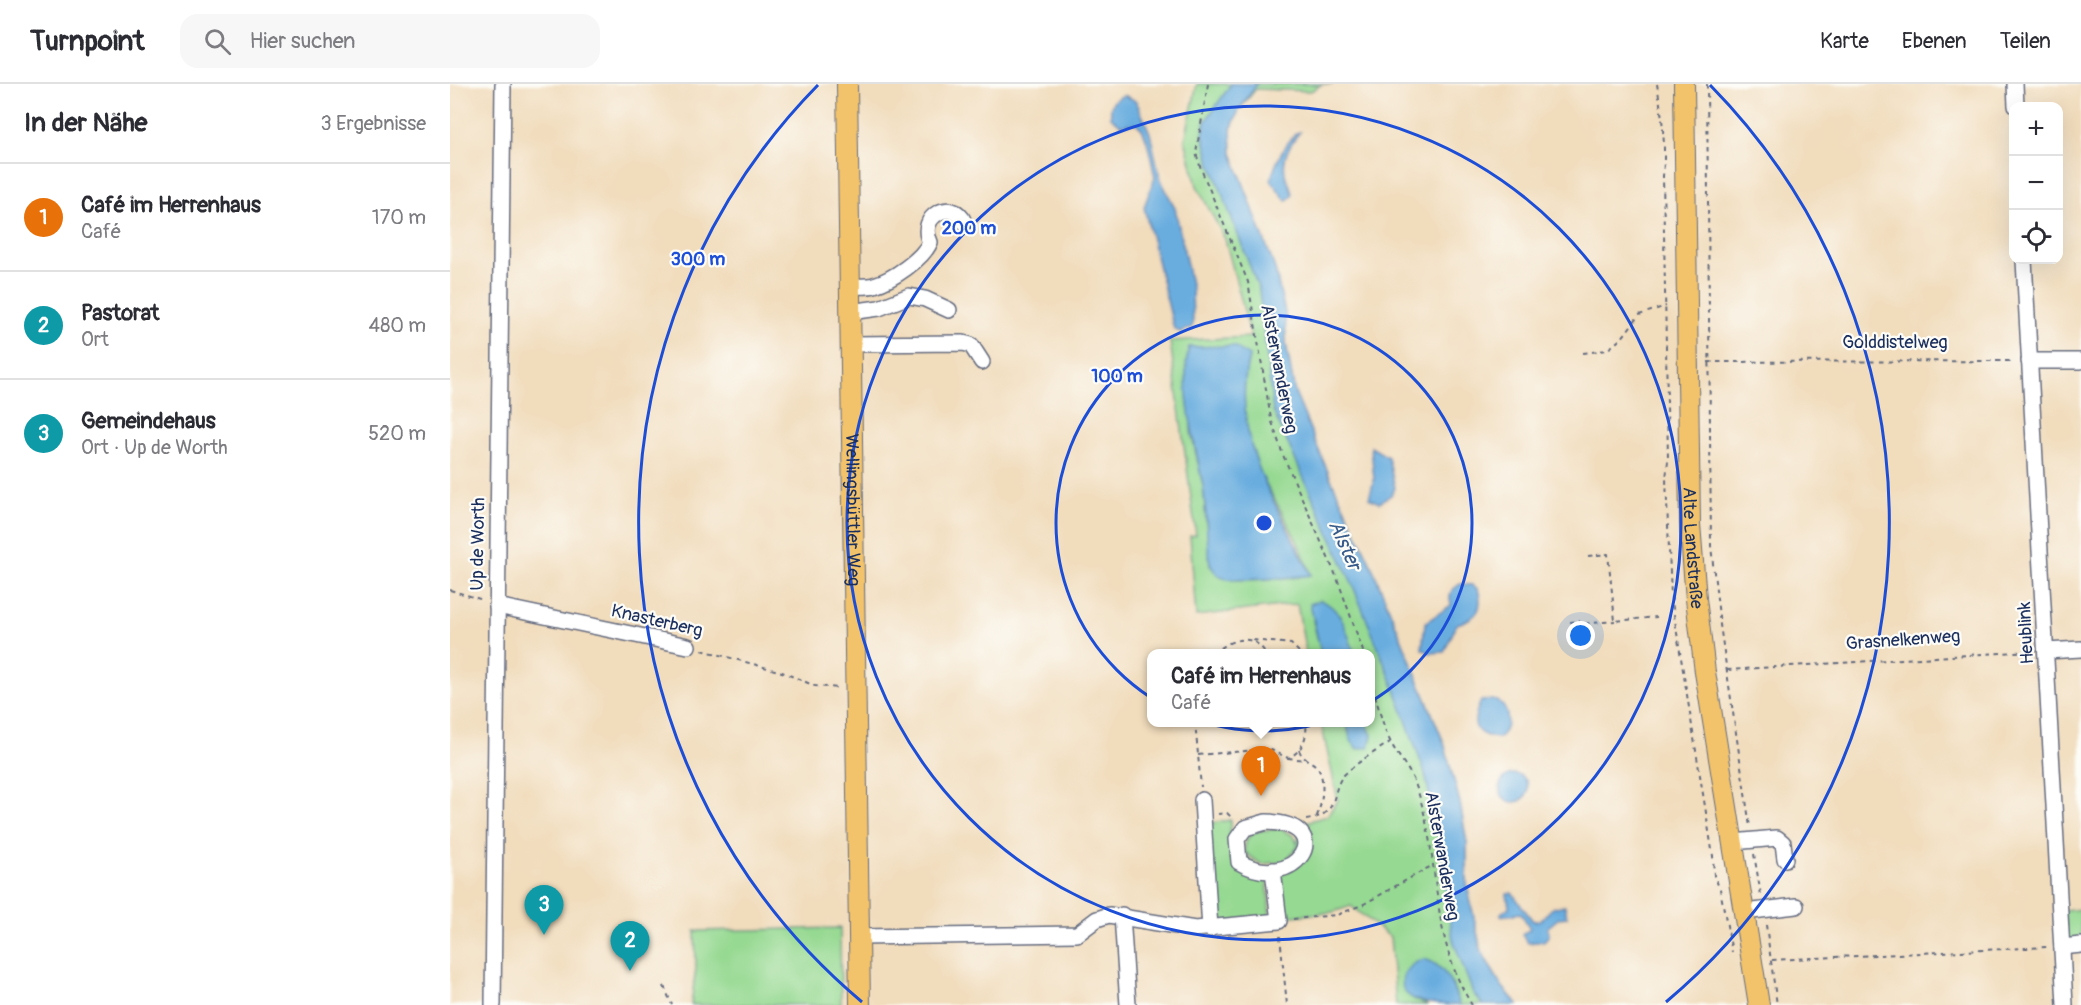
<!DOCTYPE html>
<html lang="de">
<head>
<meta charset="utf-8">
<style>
  body { margin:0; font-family:Pangolin,sans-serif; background:#f7f7f7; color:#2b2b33 }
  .controls { position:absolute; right:18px; top:18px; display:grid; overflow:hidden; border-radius:12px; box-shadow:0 6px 24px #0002 }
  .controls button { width:54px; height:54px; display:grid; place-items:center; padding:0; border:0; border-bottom:2px solid #e1e1e2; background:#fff; color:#2b2b33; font:30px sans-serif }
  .you { position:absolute; left:1131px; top:552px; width:21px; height:21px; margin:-15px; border:4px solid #fff; border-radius:50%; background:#1a73e8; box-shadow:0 0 0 9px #1a73e833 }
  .badge { display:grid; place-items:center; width:39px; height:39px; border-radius:50%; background:#0f766e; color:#fff; font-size:20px; font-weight:700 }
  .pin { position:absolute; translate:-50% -50px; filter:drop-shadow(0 2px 3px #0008) }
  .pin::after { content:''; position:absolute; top:32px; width:21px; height:18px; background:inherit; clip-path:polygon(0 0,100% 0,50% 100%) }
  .popup { position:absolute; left:697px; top:565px; width:228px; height:78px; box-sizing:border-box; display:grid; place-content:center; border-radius:12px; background:#fff; filter:drop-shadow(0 2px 4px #0005); font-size:20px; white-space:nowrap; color:#7c7c81 }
  .popup b { font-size:22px; color:#2b2b33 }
  .popup::after { content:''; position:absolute; left:50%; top:100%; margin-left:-12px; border:12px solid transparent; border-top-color:#fff }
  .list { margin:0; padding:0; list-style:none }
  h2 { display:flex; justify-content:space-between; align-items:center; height:78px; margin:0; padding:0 24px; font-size:26px }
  h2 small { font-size:20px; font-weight:400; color:#7c7c81 }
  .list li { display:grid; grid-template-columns:39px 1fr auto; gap:18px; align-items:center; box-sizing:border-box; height:108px; padding:0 24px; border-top:2px solid #e1e1e2 }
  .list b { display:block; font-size:22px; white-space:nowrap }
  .list p { margin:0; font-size:20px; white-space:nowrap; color:#7c7c81 }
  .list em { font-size:20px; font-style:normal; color:#7c7c81 }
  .icon { flex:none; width:33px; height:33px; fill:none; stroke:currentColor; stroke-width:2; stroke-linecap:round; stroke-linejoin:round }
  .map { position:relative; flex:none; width:1631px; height:921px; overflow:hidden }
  header { display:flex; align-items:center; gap:36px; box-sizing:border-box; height:84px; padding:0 30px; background:#fff; border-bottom:2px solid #e1e1e2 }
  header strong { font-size:28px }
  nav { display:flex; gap:33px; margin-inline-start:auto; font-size:21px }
  .search { width:420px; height:54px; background:#f7f7f7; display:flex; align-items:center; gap:15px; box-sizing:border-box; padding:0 21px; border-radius:18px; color:#7c7c81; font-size:22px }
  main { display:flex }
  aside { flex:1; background:#fff }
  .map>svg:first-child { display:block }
</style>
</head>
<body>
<header>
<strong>Turnpoint</strong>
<div class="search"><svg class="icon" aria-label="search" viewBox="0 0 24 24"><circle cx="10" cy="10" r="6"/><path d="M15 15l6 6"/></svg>Hier suchen</div>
<nav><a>Karte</a><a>Ebenen</a><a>Teilen</a></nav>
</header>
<main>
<aside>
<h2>In der Nähe<small>3 Ergebnisse</small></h2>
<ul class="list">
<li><span class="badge" style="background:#e8710a">1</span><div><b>Café im Herrenhaus</b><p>Café</p></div><em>170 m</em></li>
<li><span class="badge" style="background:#0f9aa8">2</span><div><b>Pastorat</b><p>Ort</p></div><em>480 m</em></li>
<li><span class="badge" style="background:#0f9aa8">3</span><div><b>Gemeindehaus</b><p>Ort · Up de Worth</p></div><em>520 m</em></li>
</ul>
</aside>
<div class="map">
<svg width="1631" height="921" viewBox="0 0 1631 921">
  <rect width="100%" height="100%" fill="#fdfcf7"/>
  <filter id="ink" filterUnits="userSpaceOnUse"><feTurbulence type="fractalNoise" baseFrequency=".0167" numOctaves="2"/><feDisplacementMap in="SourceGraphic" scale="12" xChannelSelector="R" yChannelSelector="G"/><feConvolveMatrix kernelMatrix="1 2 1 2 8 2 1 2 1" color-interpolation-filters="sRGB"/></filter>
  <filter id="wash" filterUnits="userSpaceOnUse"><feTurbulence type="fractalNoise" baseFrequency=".008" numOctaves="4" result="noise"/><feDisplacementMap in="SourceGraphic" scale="24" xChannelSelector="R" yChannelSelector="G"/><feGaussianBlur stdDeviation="1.35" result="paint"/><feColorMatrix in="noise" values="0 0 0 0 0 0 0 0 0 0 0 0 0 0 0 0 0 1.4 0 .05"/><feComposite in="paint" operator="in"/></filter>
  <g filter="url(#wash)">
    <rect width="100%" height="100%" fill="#f1dcbc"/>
    <!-- green -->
    <g fill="#96d992" stroke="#588478" stroke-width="1.5" fill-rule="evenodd">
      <path d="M747 0H883H872L861 7 806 5 789 26 781 45 782 69 825 185 835 229 836 260 845 310 880 393 920 478 994 659 1010 719 1017 759V801L1031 867 1051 901 1068 921H1010L1002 900 964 915 978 921H946L940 853 901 822 883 828 834 833 830 790 842 785 851 742 853 739 877 732 888 716 871 639H897L898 647 920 638V570L904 569 889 530 863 537 871 569H856L847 520 746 532 740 452 746 451 720 257 801 253 775 155 747 102 735 56ZM739 263 799 272C791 307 791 350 807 382 824 418 849 453 861 491L835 495 782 496 760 482 753 402 741 348Z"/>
      <polygon points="780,736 781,759 817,791 820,834 768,840 756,740"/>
      <path d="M831 745 844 752 848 762 834 778 811 780 795 768C794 744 812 746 831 745Z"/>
      <polygon points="1631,825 1631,855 1615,856 1614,827"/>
      <polygon points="390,844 391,921 241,921 246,884 245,847"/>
    </g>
    <!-- water -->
    <g fill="#69addf" stroke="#426e9e" stroke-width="1.5">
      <polygon points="781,0 807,0 789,26 781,45 782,69 825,185 835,229 836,260 845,309 880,393 920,478 994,659 1010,719 1017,759 1017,801 1031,867 1051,901 1068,921 1033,921 1023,909 1003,856 989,758 975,690 946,608 901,497 823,327 809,206 759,75 753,51 755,38"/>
      <path d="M674 11 686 17 700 49 710 94 725 124 742 205 743 240 741 244 730 248 724 245 694 123 705 93 697 57 692 45 686 39 671 41 661 33C660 20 662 16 674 11Z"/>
      <path d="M850 48C840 60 832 73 835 89 836 98 842 100 842 112L836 117 821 96C825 79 834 62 846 49Z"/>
      <path d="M784 262 799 272C779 357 827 418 861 491 847 493 781 499 771 493 767 491 761 484 760 479 756 455 757 428 753 402 746 362 729 302 739 263Z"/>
      <polygon points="921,363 938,373 945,404 941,411 929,419 919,414 924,396"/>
      <path d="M1010 500 1022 501 1028 505C1034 525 1027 534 1007 540L994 568 981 569 972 565 975 539 1001 521C998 510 1001 506 1010 500Z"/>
      <path d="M870 516C892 524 897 548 904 569H871L860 520Z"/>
      <path d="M1042 616 1048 617C1061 627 1060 644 1049 654 1023 652 1020 640 1031 617Z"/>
      <polygon points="897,639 916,639 922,651 919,663 907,665 900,655"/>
      <circle cx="1064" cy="704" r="14"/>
      <polygon points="1062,809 1083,837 1091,836 1103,823 1115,822 1117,833 1109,834 1097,844 1099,851 1094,857 1078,859 1072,851 1080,845 1071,829 1051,832 1051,829 1059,823 1057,810"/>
      <path d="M974 875C996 881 1002 901 1010 921 993 921 940 921 955 890 960 881 965 878 974 875Z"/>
    </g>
  </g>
  <g filter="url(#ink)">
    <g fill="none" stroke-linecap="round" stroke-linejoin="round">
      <defs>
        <g id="minor">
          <polyline points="1565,0 1566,22"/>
          <polyline points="1574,176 1615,921"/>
          <path d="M400 202C408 202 417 203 424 201 442 196 473 175 480 158 467 132 503 113 514 138"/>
          <polyline points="400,228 429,224 459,212 475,215 499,226"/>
          <polyline points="401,260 513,259 521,261 532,278"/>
          <polyline points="1579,277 1631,277"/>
          <polyline points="47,522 238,562"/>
          <polyline points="1596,567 1631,565"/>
          <polyline points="752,716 760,845"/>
          <path d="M816 738C891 740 844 811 789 778L787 755 795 744Z"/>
          <polyline points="1283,758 1327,754 1333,759 1335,775"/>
          <polyline points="1294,828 1346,822"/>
          <polyline points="672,831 678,921"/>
          <polyline points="408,853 627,850 647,835 659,831 745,845 829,837 823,786"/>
          <polyline points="1612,863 1631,861"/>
          <polyline points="43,921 53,0"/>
        </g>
        <g id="major">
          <path id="s1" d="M397 0 410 921"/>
          <path id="s2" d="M1234 0 1240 440 1246 515 1255 588 1309 921"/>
        </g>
      </defs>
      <!-- minor casing -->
      <use href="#minor" stroke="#666c7f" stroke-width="18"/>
      <!-- major casing -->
      <use href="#major" stroke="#666c7f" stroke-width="22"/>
      <!-- path -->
      <g stroke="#666c7f" stroke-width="2" stroke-dasharray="4.5 4.5" stroke-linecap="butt">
        <polyline points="758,0 746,69 751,85 798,198 821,335 833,371 887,494 914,570"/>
        <path d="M1207 0C1212 31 1216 60 1213 92L1218 377 1216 395 1221 512 1263 772 1264 792 1270 805 1282 868"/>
        <polyline points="1257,0 1261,462 1270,541 1300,743"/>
        <polyline points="1133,269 1157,266 1172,254 1189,231 1216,222"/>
        <polyline points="1258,278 1564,277"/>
        <polyline points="1138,472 1158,470 1165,537 1207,533"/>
        <polyline points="0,506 33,516"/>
        <polyline points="1120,538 1129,537 1129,540 1165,537"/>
        <polyline points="803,556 841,560 851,570"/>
        <polyline points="252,566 332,588 365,602 390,604"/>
        <path d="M764 570C779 555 803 547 816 570"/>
        <polyline points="1277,586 1582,567"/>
        <path d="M920 594C927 615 931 639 941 659 949 674 961 687 966 702 993 778 977 849 1022 921"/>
        <polyline points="745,638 751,703"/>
        <path d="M849 666C853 676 860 676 866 682 877 693 872 722 866 734"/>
        <path d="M748 671 819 665 838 674C852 668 858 653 856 638"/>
        <polyline points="838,674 855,676"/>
        <polyline points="768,730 777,729 783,735"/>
        <path d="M856 736C894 730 878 705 896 689 909 677 925 668 940 658"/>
        <polyline points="1304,770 1311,811"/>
        <polyline points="843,835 887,831 914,820 983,781"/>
        <polyline points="1316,841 1327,921"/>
        <polyline points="830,852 837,921"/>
        <polyline points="1322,876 1597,863"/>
        <polyline points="214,902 222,921"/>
      </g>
      <!-- minor -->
      <use href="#minor" stroke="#fff" stroke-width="15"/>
      <!-- major -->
      <use href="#major" stroke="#f2c36a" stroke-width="20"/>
    </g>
  </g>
  <!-- distance rings -->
  <g fill="none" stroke="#1d4ed8" stroke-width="3">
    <circle cx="814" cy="439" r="208"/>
    <circle cx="814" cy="439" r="417"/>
    <path d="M412 918A625 625 0 0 1 368 1M1260 1A625 625 0 0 1 1216 918"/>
  </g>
  <g text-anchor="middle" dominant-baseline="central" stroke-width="4.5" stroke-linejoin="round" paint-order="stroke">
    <!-- street labels -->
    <g font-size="18" fill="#1b2f5e" stroke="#fdfcf7">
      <text x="1445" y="258">Golddistelweg</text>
      <text transform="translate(829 285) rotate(79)">Alsterwanderweg</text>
      <text stroke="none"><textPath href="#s1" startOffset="426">Wellingsbüttler Weg</textPath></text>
      <text transform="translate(28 460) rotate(-89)">Up de Worth</text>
      <text stroke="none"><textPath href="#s2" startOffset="464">Alte Landstraße</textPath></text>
      <text transform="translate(207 537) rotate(13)">Knasterberg</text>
      <text transform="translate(1576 549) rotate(-93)">Heublink</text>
      <text transform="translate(1453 556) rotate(-4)">Grasnelkenweg</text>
      <text transform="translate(992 772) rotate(80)">Alsterwanderweg</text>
    </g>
    <!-- water labels -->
    <g font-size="20" font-style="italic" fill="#365b8b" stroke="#fdfcf7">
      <text transform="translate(895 461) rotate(66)">Alster</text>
    </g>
  </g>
  <circle cx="814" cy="439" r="9" fill="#1d4ed8" stroke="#fdfcf7" stroke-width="3"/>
  <g font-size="18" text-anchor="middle" font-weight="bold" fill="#1d4ed8" stroke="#fdfcf7" stroke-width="4.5" stroke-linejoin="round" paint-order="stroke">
    <text x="519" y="150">200 m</text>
    <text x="248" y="181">300 m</text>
    <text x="667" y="298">100 m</text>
  </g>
</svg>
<div class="controls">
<button>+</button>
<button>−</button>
<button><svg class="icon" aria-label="locate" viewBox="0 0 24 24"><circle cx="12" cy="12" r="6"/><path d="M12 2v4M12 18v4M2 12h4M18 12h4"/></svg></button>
</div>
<div class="you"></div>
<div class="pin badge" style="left:811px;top:712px;background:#e8710a">1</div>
<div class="popup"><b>Café im Herrenhaus</b>Café</div>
<div class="pin badge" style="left:180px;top:887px;background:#0f9aa8">2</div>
<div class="pin badge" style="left:94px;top:851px;background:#0f9aa8">3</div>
</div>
</main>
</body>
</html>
